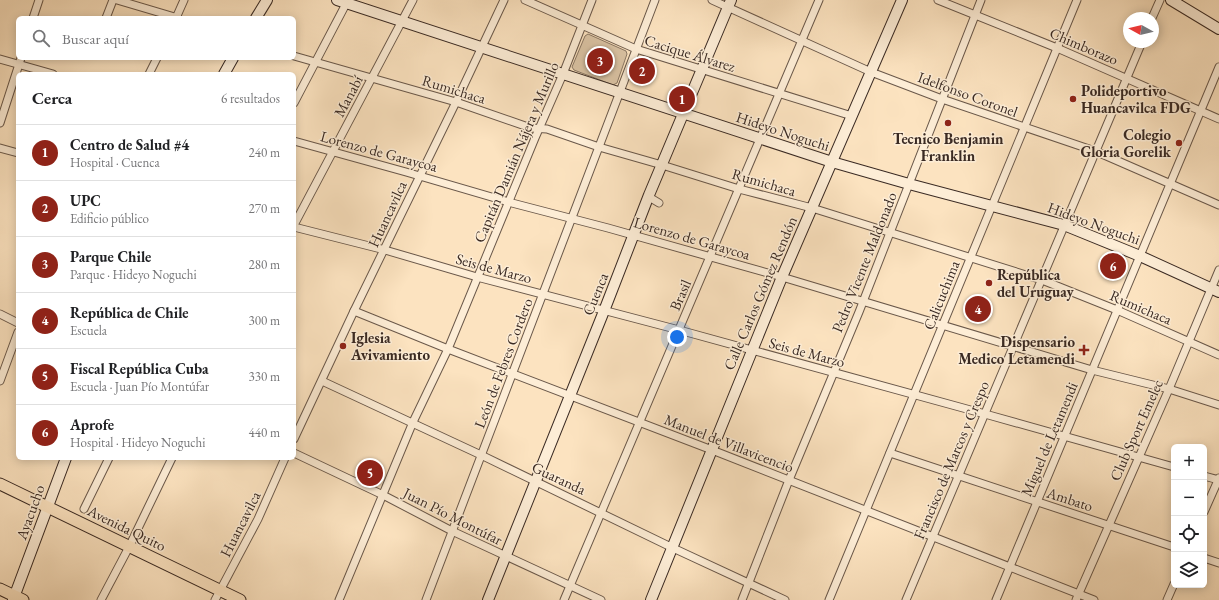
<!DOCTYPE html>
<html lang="es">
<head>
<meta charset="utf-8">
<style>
  body { margin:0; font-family:"EB Garamond",serif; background:#f2f2f2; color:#202124 }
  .controls { position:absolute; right:12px; bottom:12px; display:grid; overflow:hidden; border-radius:6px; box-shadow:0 2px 10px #0003 }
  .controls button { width:36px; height:36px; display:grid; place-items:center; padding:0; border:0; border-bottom:1px solid #e0e0e0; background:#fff; color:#202124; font:20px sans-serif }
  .compass { position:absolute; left:1123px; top:12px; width:36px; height:36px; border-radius:50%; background:#fff; box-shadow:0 2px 10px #0003; rotate:278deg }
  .you { position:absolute; left:677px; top:337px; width:14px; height:14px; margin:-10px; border:3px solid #fff; border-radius:50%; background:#1a73e8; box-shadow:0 0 0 6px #1a73e833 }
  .badge { display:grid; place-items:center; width:26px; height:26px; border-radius:50%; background:#8f2418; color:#fff; font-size:13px; font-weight:700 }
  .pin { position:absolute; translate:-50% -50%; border:2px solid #fff; box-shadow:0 1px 4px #0006 }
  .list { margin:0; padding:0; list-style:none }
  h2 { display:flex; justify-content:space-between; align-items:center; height:52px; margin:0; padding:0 16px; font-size:17px }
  h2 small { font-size:13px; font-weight:400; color:#757577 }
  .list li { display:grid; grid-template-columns:26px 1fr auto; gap:12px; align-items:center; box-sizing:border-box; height:56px; padding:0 16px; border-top:1px solid #e0e0e0 }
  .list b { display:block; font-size:15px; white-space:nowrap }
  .list p { margin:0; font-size:13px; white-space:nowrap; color:#757577 }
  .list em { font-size:13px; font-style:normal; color:#757577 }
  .icon { flex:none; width:22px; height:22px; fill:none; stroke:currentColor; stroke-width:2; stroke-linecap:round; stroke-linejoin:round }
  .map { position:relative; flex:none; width:1219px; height:600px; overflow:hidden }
  .search { position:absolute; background:#fff; box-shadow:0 2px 10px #0003; left:16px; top:16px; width:280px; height:44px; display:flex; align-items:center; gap:10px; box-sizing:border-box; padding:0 14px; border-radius:6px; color:#757577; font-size:15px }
  .panel { position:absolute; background:#fff; box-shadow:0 2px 10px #0003; left:16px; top:72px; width:280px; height:388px; border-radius:6px }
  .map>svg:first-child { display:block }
</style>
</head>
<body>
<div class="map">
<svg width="1219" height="600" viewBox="0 0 1219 600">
  <rect width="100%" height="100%" fill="#fce3c0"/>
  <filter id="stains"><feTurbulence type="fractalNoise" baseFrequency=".005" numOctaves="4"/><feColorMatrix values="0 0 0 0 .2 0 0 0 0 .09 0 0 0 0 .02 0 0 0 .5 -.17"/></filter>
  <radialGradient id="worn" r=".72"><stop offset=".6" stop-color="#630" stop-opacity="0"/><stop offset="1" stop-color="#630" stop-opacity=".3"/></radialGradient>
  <!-- green -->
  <polygon fill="#dbc4a5" stroke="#8a7764" points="588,34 626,51 627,54 617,83 613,85 574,70 572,67 585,36"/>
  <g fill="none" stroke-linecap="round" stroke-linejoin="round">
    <defs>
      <g id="street">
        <polyline points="117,0 178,18"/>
        <polyline points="525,0 636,49 852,116"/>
        <polyline points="712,0 871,72 942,99 1095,151 1219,205"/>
        <polyline points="938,0 1057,48 1219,119"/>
        <polyline points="33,18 39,0"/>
        <polyline points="106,18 113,0"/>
        <polyline points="176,18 184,0"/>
        <polyline points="1152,18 1160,0"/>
        <polyline points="294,56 456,102 531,128 547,129 599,147 662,165 739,189 812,208 1042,280 1117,310 1219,355"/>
        <polyline points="0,59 53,74"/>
        <polyline points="149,74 157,58"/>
        <polyline points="294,103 348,0"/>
        <polyline points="0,123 21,58"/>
        <polyline points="294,141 406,172 512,203 608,228 782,277 1092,370 1169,389 1219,405"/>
        <polyline points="0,148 18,153"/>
        <polyline points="649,197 659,203"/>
        <polyline points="294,225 413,0"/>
        <polyline points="294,227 385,250 477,277 679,330 985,414 1174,467"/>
        <polyline points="354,311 448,349 712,450 1094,600"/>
        <polyline points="0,314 18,323"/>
        <polyline points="0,381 18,332"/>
        <polyline points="322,381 481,455 673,548 785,600"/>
        <polyline points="294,439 354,311 456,102 504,0"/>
        <polyline points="294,453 383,495 452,531 601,600"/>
        <polyline points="890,453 1174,547"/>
        <polyline points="1204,476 1219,480"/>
        <polyline points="84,509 109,458"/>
        <polyline points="1204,512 1219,478"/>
        <polyline points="1204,558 1219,563"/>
        <polyline points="101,600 129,547 172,458"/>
        <polyline points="215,600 258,519 285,458"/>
        <polyline points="339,600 413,422 448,349 535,138 563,74 592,0"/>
        <polyline points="426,600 655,0"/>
        <polyline points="564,600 819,0"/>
        <polyline points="742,600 789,480 859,312 981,0"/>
        <polyline points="829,600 1077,0"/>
        <polyline points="906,600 1142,42"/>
        <polyline points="996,600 1219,67"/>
        <polyline points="1076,600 1169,389 1219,270"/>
        <polyline points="1167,600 1174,584"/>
      </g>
      <g id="secondary">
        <polyline points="337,0 832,162 909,184 1064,225 1140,256 1219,292"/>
        <polyline points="1171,0 1219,29"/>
        <polyline points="256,18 267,0"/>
        <polyline points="224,74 233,58"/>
        <polyline points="13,600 66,458"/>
        <polyline points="488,600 604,311 649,195 731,0"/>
        <polyline points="651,600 782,277 902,0"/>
      </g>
      <g id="primary">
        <polyline points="0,484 240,600"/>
        <polyline points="0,589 23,600"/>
      </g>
    </defs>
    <!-- street casing -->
    <use href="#street" stroke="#6a584a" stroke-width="9"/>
    <!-- secondary casing -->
    <use href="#secondary" stroke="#3a2a23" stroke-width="12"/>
    <!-- primary casing -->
    <use href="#primary" stroke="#3a2a23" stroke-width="13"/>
    <!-- street -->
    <use href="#street" stroke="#fdedd6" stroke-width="7"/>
    <!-- secondary -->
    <use href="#secondary" stroke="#fdedd6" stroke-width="10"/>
    <!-- primary -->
    <use href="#primary" stroke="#fce3c0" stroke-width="11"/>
  </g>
  <!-- markers -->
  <g fill="#8f2418" stroke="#fdedd6" stroke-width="1.5">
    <circle cx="1073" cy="99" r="4"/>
    <circle cx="948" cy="123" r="4"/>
    <circle cx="1179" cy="143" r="4"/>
    <circle cx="989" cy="283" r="4"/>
    <circle cx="343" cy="346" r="4"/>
    <path d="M1082 344h4v4h4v4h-4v4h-4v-4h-4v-4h4z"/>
  </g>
  <g text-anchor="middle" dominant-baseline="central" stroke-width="3" stroke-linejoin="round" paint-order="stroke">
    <!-- street labels -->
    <g font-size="15" fill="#3a2a23" stroke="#fdedd6">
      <text transform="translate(1084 46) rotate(23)">Chimborazo</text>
      <text transform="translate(690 53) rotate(17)">Cacique Álvarez</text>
      <text transform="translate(454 89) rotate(17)">Rumichaca</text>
      <text transform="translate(968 94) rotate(20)">Idelfonso Coronel</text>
      <text transform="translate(348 96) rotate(-62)">Manabí</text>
      <text transform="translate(783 131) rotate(18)">Hideyo Noguchi</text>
      <text transform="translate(379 151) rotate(15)">Lorenzo de Garaycoa</text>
      <text transform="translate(516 152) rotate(-67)">Capitán Damián Nájera y Murillo</text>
      <text transform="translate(764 182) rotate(16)">Rumichaca</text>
      <text transform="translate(387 214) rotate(-65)">Huancavilca</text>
      <text transform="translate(1094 223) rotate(20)">Hideyo Noguchi</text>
      <text transform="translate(692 238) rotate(16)">Lorenzo de Garaycoa</text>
      <text transform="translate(864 262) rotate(-68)">Pedro Vicente Maldonado</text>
      <text transform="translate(494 268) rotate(15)">Seis de Marzo</text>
      <text transform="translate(760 293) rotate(-67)">Calle Carlos Gómez Rendón</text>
      <text transform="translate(595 294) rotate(-68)">Cuenca</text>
      <text transform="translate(680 295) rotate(-67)">Brasil</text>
      <text transform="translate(941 295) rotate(-68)">Calicuchima</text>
      <text transform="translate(1141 307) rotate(23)">Rumichaca</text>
      <text transform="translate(807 352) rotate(15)">Seis de Marzo</text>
      <text transform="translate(503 363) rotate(-69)">León de Febres Cordero</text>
      <text transform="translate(1136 430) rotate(-66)">Club Sport Emelec</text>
      <text transform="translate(1049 439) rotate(-67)">Miguel de Letamendi</text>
      <text transform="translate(729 443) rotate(21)">Manuel de Villavicencio</text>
      <text transform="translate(951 460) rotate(-67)">Francisco de Marcos y Crespo</text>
      <text transform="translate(559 478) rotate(25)">Guaranda</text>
      <text transform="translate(1070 499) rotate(18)">Ambato</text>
      <text transform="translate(30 512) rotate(-70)">Ayacucho</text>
      <text transform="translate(453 516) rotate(27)">Juan Pío Montúfar</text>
      <text transform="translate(240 524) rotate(-63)">Huancavilca</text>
      <text transform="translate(127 528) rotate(26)">Avenida Quito</text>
    </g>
    <!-- poi labels -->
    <g font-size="15" font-weight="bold" fill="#3a2a23" stroke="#fdedd6" text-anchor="start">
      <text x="1081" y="90">Polideportivo<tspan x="1081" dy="17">Huancavilca FDG</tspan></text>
      <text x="1171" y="134" text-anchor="end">Colegio<tspan x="1171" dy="17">Gloria Gorelik</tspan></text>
      <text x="948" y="138" text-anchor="middle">Tecnico Benjamin<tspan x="948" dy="17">Franklin</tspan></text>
      <text x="997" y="274">República<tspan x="997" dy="17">del Uruguay</tspan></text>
      <text x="351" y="337">Iglesia<tspan x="351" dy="17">Avivamiento</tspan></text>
      <text x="1075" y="341" text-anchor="end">Dispensario<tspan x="1075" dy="17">Medico Letamendi</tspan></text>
    </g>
  </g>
  <rect width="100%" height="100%" filter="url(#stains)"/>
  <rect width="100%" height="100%" fill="url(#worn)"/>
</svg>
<div class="controls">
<button>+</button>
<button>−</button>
<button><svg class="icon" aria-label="locate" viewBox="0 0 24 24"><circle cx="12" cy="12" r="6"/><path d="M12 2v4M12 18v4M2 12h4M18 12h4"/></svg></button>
<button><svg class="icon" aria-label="layers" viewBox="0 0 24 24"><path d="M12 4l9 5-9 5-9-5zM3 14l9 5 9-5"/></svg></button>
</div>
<svg class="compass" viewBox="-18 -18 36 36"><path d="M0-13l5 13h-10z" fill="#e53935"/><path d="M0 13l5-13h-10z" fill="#757577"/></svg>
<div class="you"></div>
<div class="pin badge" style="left:682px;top:99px">1</div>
<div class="pin badge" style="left:642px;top:71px">2</div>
<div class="pin badge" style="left:600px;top:61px">3</div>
<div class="pin badge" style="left:978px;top:309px">4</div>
<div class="pin badge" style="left:370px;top:473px">5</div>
<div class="pin badge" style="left:1113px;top:266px">6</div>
<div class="search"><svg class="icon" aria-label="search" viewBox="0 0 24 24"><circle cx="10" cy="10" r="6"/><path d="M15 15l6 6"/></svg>Buscar aquí</div>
<section class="panel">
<h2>Cerca<small>6 resultados</small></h2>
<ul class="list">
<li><span class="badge">1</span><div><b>Centro de Salud #4</b><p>Hospital · Cuenca</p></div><em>240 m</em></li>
<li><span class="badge">2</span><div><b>UPC</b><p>Edificio público</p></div><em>270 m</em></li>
<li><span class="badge">3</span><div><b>Parque Chile</b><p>Parque · Hideyo Noguchi</p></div><em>280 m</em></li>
<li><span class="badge">4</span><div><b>República de Chile</b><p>Escuela</p></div><em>300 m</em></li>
<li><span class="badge">5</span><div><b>Fiscal República Cuba</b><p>Escuela · Juan Pío Montúfar</p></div><em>330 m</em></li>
<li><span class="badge">6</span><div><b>Aprofe</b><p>Hospital · Hideyo Noguchi</p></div><em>440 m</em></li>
</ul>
</section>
</div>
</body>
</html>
